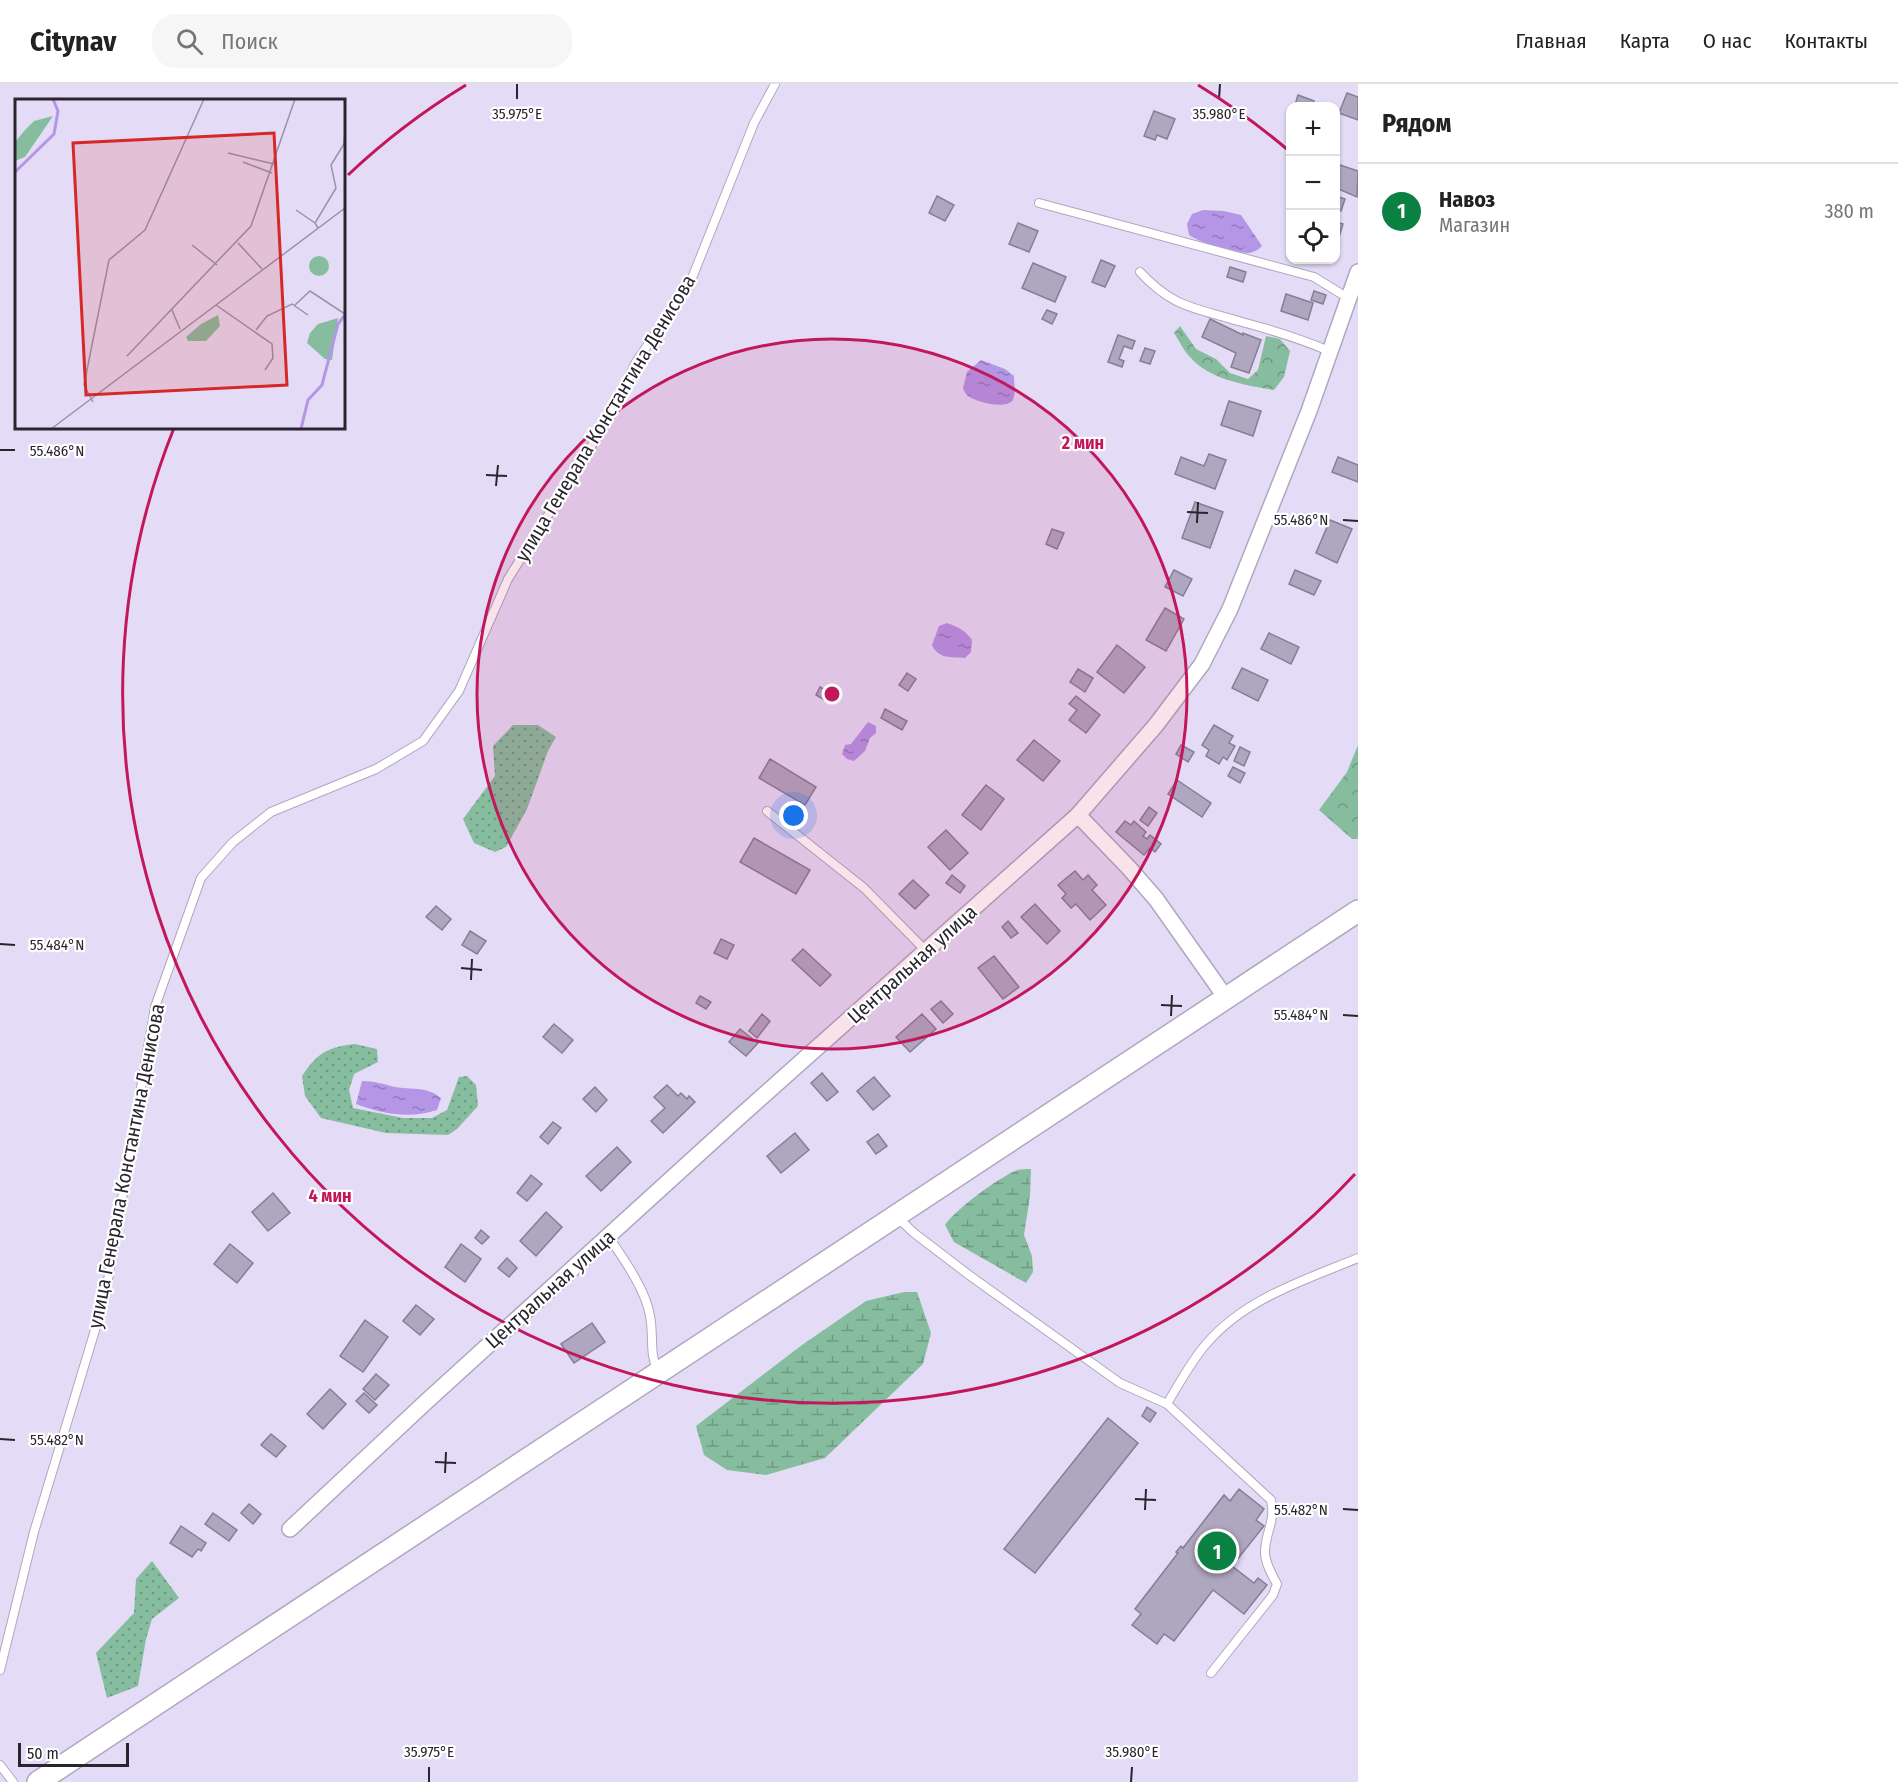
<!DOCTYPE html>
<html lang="ru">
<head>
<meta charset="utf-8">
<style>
  body { margin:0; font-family:"Fira Sans Condensed",sans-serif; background:#f6f6f6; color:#222 }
  .controls { position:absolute; right:18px; top:18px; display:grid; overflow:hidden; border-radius:12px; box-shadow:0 2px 4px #0004 }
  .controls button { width:54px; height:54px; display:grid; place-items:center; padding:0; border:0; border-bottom:2px solid #e0e0e0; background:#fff; color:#222; font:30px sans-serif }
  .scale { position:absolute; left:18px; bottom:15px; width:111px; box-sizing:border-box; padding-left:6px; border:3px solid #28252e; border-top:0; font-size:16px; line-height:21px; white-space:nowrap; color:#28252e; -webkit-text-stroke:4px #fff; paint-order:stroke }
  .you { position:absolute; left:794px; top:732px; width:21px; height:21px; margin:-15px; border:4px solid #fff; border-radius:50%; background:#1a73e8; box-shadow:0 0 0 9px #1a73e833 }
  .badge { display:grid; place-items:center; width:39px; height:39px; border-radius:50%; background:#0b8043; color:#fff; font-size:20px; font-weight:700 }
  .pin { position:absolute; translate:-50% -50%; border:3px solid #fff; box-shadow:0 2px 6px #0006 }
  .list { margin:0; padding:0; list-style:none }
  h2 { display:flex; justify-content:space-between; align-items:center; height:78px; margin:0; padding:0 24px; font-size:26px }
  h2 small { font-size:20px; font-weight:400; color:#767676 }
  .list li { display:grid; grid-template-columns:39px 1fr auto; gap:18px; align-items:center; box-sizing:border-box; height:96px; padding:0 24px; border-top:2px solid #e0e0e0 }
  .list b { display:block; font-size:22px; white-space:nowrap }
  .list p { margin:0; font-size:20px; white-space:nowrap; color:#767676 }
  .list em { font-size:20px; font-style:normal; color:#767676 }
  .icon { flex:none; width:33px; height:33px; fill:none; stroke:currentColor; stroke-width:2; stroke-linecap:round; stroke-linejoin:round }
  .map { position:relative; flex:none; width:1358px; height:1698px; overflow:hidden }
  header { display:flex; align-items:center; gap:36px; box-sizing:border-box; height:84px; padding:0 30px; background:#fff; border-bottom:2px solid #e0e0e0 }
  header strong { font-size:28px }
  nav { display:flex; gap:33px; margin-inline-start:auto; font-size:21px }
  .search { width:420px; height:54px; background:#f6f6f6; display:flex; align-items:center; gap:15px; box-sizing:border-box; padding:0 21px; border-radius:24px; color:#767676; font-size:22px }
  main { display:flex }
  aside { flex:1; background:#fff }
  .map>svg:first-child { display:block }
</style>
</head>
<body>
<header>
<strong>Citynav</strong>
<div class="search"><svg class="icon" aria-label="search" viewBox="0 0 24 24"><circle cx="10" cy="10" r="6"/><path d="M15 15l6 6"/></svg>Поиск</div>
<nav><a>Главная</a><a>Карта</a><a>О нас</a><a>Контакты</a></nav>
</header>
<main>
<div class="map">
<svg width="1358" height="1698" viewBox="0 0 1358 1698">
  <defs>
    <pattern id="grass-dots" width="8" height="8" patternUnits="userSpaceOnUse" patternTransform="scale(1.5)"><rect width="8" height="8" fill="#87bd9f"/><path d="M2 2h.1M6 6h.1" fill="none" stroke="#6e9982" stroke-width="1.8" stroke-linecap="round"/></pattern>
    <pattern id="forest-crowns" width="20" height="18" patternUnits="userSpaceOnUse" patternTransform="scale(1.5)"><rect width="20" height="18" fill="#87bd9f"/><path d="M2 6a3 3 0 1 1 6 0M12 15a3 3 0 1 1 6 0" fill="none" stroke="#6e9982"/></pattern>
    <pattern id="wetland-marsh" width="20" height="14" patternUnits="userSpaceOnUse" patternTransform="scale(1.5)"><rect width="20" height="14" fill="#87bd9f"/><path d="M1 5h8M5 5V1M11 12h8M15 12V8" fill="none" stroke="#6e9982"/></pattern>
    <pattern id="water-ripples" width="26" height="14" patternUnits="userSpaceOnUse" patternTransform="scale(1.5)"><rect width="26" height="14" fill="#b495e6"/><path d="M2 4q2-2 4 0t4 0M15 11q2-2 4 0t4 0" fill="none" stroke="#9279bb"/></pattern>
  </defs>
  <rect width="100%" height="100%" fill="#e4dcf6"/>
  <!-- grass -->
  <g fill="url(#grass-dots)">
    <polygon points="513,641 538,641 556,653 548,667 527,725 506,763 495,768 474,759 463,735 495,692 493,662"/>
    <path d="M355 960 377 965 378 978 354 990 349 1006 353 1024 403 1034H432L447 1026 459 993 467 992 476 1001 478 1022 457 1045 448 1051 386 1049 321 1034 305 1012 302 992C317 969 328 963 355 960Z"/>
    <polygon points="152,1477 179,1514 152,1535 146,1555 138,1602 107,1614 96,1569 134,1529 136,1495"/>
  </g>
  <!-- forest -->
  <g fill="url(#forest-crowns)">
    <path d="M1180 242 1196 265 1216 275 1230 289 1248 295 1258 286 1266 252 1280 255 1290 267 1284 293 1274 306C1245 301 1210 296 1190 273 1183 266 1179 256 1174 249Z"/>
    <polygon points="1358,661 1358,755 1352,755 1319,726 1347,688"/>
  </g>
  <!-- wetland -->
  <g fill="url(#wetland-marsh)">
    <path d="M1031 1085 1030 1112 1024 1151 1032 1172 1033 1188 1026 1199 954 1158 945 1141C956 1125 998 1094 1017 1086 1021 1085 1026 1085 1031 1085Z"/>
    <polygon points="904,1208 917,1208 931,1249 923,1280 825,1374 766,1391 727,1386 704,1371 696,1342 802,1261 866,1217"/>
  </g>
  <!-- water -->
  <g fill="url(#water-ripples)">
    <path d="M1203 126 1224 127 1241 131 1262 162C1258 166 1254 168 1249 169 1236 169 1200 159 1189 151L1187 140 1192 130Z"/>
    <path d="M981 276 1005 285 1014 292C1014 299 1016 309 1013 316 1006 326 976 318 968 312 967 312 963 305 963 304L967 288Z"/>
    <path d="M947 539C958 543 965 546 972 556L971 568 965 574C952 573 938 575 932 561L939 542Z"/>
    <polygon points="868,638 876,642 876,649 870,654 865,667 854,677 847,675 842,670 845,661 851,660"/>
    <path d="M362 997C374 997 383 1000 395 1003 411 1006 427 1002 441 1014L437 1026C411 1035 382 1030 356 1020Z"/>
  </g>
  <!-- building -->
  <g fill="#afa7bf" stroke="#867e96" stroke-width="1.5">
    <polygon points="1347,9 1358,13 1358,36 1339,29"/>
    <polygon points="1298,11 1314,17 1312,22 1295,21"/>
    <polygon points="1154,27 1175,35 1167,55 1157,51 1155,56 1144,52"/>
    <polygon points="1340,81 1358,87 1357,113 1336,104 1336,93"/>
    <polygon points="937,112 954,121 945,137 929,129"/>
    <polygon points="1336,112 1345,115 1341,127 1336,125"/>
    <polygon points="1336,138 1343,140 1337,159 1336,159"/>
    <polygon points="1018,139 1038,147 1029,168 1009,160"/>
    <polygon points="1101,176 1115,182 1105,203 1092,198"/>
    <polygon points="1033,179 1066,193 1055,218 1022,204"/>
    <polygon points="1230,183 1246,188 1243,198 1227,193"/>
    <polygon points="1314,207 1326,211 1323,220 1311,216"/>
    <polygon points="1286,210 1313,219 1308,236 1281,227"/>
    <polygon points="1047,226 1057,230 1052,240 1042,235"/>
    <polygon points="1210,235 1243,251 1243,249 1261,256 1249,289 1231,283 1236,269 1202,253"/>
    <polygon points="1118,251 1135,257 1132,265 1124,262 1119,275 1124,277 1122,283 1108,278"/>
    <polygon points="1145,264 1155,267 1150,280 1140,277"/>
    <polygon points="1229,317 1261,327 1253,352 1221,341"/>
    <polygon points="1209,370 1226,376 1215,405 1175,390 1181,373 1204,382"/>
    <polygon points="1338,373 1358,381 1358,398 1332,388"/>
    <polygon points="1195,418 1223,428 1210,464 1182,454"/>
    <polygon points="1330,436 1352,445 1337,479 1316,469"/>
    <polygon points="1052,445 1064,449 1057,465 1046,460"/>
    <polygon points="1174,486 1192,495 1183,512 1165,503"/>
    <polygon points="1295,486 1321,497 1314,511 1289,500"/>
    <polygon points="1165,524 1184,535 1166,567 1146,556"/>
    <polygon points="1269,549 1299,563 1291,580 1261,565"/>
    <polygon points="1117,561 1145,583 1124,609 1097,588"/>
    <polygon points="1242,584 1268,596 1258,617 1232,604"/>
    <polygon points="1078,585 1093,594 1085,608 1070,598"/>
    <polygon points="907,589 916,595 908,607 899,601"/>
    <polygon points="820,603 833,611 828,618 816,611"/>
    <polygon points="1076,612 1100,631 1086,649 1069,636 1077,626 1069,620"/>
    <polygon points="885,625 907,637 902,646 881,634"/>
    <polygon points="1214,641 1233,652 1229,659 1235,662 1227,676 1223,673 1219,680 1206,672 1209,666 1202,661"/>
    <polygon points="1034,656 1060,677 1043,697 1017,676"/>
    <polygon points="1181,661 1194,668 1188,678 1176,670"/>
    <polygon points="1240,663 1250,668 1244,682 1234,677"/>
    <polygon points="770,675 816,703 805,721 759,694"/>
    <polygon points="1233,683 1245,689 1240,699 1228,692"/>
    <polygon points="1177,696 1211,719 1202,733 1168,710"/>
    <polygon points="986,701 1004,715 981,746 962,731"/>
    <polygon points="1149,723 1157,729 1148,742 1140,736"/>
    <polygon points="1125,737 1131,741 1134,737 1146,748 1143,752 1147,755 1150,751 1161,760 1155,768 1150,764 1144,771 1116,748"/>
    <polygon points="946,746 968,769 950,786 928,763"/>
    <polygon points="754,754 810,786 796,810 740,778"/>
    <polygon points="1075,787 1083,796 1088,791 1097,801 1092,806 1106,821 1090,836 1076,820 1071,824 1062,814 1066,810 1058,801"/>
    <polygon points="952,791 965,802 960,809 946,799"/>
    <polygon points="913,796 929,811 915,825 899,810"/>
    <polygon points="1035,820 1060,847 1047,860 1021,833"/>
    <polygon points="436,822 451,835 442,846 426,833"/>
    <polygon points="1008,837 1018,849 1011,854 1002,843"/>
    <polygon points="470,847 486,857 477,870 462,861"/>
    <polygon points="721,855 734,861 727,875 714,869"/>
    <polygon points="803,865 831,891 820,902 792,876"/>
    <polygon points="994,872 1019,903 1003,915 978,884"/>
    <polygon points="700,912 711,918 706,925 696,919"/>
    <polygon points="941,917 953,930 943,939 931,925"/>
    <polygon points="762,930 770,937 757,954 749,947"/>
    <polygon points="922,930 936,945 910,968 896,953"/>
    <polygon points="554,940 573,956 562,969 543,953"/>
    <polygon points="740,945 758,959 746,972 729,958"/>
    <polygon points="822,989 838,1008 827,1017 811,999"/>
    <polygon points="874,993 890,1012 873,1026 857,1007"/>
    <polygon points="667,1001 678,1012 681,1009 687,1015 689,1012 695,1018 663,1049 651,1037 665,1024 654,1013"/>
    <polygon points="595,1003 607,1016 596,1028 583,1015"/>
    <polygon points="553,1038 561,1044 548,1060 540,1053"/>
    <polygon points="795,1049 809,1066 781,1089 767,1072"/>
    <polygon points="878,1050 887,1062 876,1070 867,1058"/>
    <polygon points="617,1063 631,1078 601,1107 586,1092"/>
    <polygon points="531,1091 542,1100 527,1117 517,1109"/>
    <polygon points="273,1109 290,1129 268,1147 252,1128"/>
    <polygon points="546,1128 562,1143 536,1172 520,1157"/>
    <polygon points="481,1146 489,1153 482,1160 475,1154"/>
    <polygon points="230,1160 253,1179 237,1199 214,1180"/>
    <polygon points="461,1160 481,1175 465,1198 445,1183"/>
    <polygon points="507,1174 517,1184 509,1193 498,1184"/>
    <polygon points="416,1221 434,1235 420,1251 403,1237"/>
    <polygon points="365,1236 388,1253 363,1288 340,1272"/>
    <polygon points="592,1239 605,1258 574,1279 561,1260"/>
    <polygon points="376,1290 389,1301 375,1316 363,1305"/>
    <polygon points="330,1305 346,1320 323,1345 307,1330"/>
    <polygon points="364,1309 377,1321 369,1329 356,1317"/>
    <polygon points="1147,1323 1156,1329 1150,1338 1142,1332"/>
    <polygon points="1108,1334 1138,1359 1035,1489 1004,1465"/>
    <polygon points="271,1350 286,1362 276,1373 261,1361"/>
    <polygon points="1239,1405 1264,1425 1256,1436 1264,1442 1232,1482 1254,1499 1258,1494 1267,1501 1244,1530 1213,1506 1174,1557 1164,1550 1157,1560 1132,1541 1141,1530 1135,1525 1178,1469 1176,1468 1181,1462 1183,1464 1224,1411 1230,1417"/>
    <polygon points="249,1420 261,1430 253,1440 241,1429"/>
    <polygon points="213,1429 237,1446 229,1457 205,1440"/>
    <polygon points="181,1442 206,1459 201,1467 198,1465 192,1473 170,1459"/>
  </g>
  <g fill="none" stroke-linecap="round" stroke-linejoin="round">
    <defs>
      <g id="service">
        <polyline points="1039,119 1314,193 1348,214"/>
        <path d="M1140 188C1174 225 1197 224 1242 238 1272 246 1301 255 1329 267"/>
        <polyline points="767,727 864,804 927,868"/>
        <path d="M897 1133 914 1149 969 1191 1120 1299 1167 1320 1271 1416C1276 1438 1265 1448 1265 1468 1265 1479 1272 1491 1277 1500L1273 1511 1211 1589"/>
        <path d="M608 1152C623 1174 646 1206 650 1232 654 1252 649 1270 658 1288"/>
        <path d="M1167 1320C1179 1300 1191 1277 1207 1259 1246 1214 1305 1196 1358 1174"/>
        <polyline points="0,1586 34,1448 105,1213 155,923 201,794 233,758 271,728 376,685 423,657 459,607 508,495 612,329 636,278 690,199 754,39 775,0"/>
        <polyline points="0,1681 13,1698"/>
      </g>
      <g id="minor">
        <polyline points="1078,731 1129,784 1156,815 1226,914"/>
        <polyline points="290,1445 428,1316 736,1036 1078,731 1156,641 1202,580 1230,525 1309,327 1358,188"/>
      </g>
      <polyline id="secondary" points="38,1698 1358,827"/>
    </defs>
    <!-- service casing -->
    <use href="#service" stroke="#afa7c0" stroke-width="10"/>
    <!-- minor casing -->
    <use href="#minor" stroke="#afa7c0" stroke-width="18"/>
    <!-- secondary casing -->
    <use href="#secondary" stroke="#afa7c0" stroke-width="24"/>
    <!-- service -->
    <use href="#service" stroke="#fff" stroke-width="8"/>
    <!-- minor -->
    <use href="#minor" stroke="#fff" stroke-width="15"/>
    <!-- secondary -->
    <use href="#secondary" stroke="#fff" stroke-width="21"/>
  </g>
  <!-- ticks -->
  <path fill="none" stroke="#28252e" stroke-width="2" d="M517 15V0M1219 15 1220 0M0 366H15M486 391 507 392M496 402 498 381M1187 428 1208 429M1343 436 1358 437M1197 439 1198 418M0 860 15 861M461 884 482 886M471 896 472 875M1161 921 1182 922M1343 931 1358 932M1171 932 1172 911M0 1355 15 1356M435 1378 456 1379M445 1389 446 1368M1135 1415 1156 1416M1343 1425 1358 1426M1145 1426 1146 1405M429 1698V1683M1131 1698 1132 1683"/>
  <!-- distance rings -->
  <circle cx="832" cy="610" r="355" fill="#c2185b" fill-opacity=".12"/>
  <g fill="none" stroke="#c2185b" stroke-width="3">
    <circle cx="832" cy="610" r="355"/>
    <path d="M1355 1090A710 710 0 0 1 174 344M348 91A710 710 0 0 1 466 1M1198 1A710 710 0 0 1 1288 66"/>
  </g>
  <g text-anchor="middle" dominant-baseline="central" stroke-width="4.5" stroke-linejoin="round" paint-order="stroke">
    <!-- street labels -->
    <g font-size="20" fill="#28252e" stroke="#fff">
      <text transform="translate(605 334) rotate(-59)">улица Генерала Константина Денисова</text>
      <text transform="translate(912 880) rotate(-42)">Центральная улица</text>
      <text transform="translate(126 1082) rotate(-79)">улица Генерала Константина Денисова</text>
      <text transform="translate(550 1205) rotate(-42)">Центральная улица</text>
    </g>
  </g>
  <!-- overview -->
  <g transform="translate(15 15)">
    <rect width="330" height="330" fill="#e4dcf6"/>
    <path d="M294 167a10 10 0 1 1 20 0a10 10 0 1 1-20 0ZM323 219 317 261 310 260 292 244 295 234 303 225Z" fill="#87bd9f"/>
    <path d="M38 17 10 58 0 62V43L10 31 19 22Z" fill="#87bd9f"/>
    <path d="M203 216 205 227 191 242H173L171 238 186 225Z" fill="#87bd9f"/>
    <path fill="none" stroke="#b495e6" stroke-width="3" d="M0 73 39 35 43 12 38 0M286 330 293 301 307 286 323 225 330 216"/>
    <path fill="none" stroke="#9993a6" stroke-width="1.5" d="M213 54 259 65M228 63 257 74M281 111 300 124M303 129 300 124 321 89 316 66 329 45 330 33M223 144 247 170M177 146 202 166M201 206 257 245 258 259 250 271M280 206 295 192 330 215M157 211 165 230M241 231 252 217 277 205 293 216M112 257 236 127 280 0M78 303 69 286 94 161 130 131 189 0M36 330 330 109"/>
    <path fill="#d62828" fill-opacity="0.15" stroke="#d62828" stroke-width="3" d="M259 34 272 286 71 296 58 44Z"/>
    <rect width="330" height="330" fill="none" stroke="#28252e" stroke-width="3"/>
  </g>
  <g font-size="15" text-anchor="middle" fill="#28252e" stroke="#fff" stroke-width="4.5" stroke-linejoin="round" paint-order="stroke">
    <text x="517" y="35">35.975°E</text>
    <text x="1219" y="35">35.980°E</text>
    <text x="57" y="372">55.486°N</text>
    <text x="1301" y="441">55.486°N</text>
    <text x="57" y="866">55.484°N</text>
    <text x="1301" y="936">55.484°N</text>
    <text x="57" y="1361">55.482°N</text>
    <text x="1301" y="1431">55.482°N</text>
    <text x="429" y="1673">35.975°E</text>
    <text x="1132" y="1673">35.980°E</text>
  </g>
  <circle cx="832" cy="610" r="9" fill="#c2185b" stroke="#fff" stroke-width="3"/>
  <g font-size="18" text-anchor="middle" font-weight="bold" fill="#c2185b" stroke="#fff" stroke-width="4.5" stroke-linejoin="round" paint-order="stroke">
    <text x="1083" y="365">2 мин</text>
    <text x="330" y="1118">4 мин</text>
  </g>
</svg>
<div class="controls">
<button>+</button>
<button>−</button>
<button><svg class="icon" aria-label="locate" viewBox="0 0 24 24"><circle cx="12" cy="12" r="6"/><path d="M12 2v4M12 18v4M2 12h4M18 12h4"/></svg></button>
</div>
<div class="scale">50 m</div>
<div class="you"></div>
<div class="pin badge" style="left:1217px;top:1467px">1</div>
</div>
<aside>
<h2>Рядом<small></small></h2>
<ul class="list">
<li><span class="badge">1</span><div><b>Навоз</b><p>Магазин</p></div><em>380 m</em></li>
</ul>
</aside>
</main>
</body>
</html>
